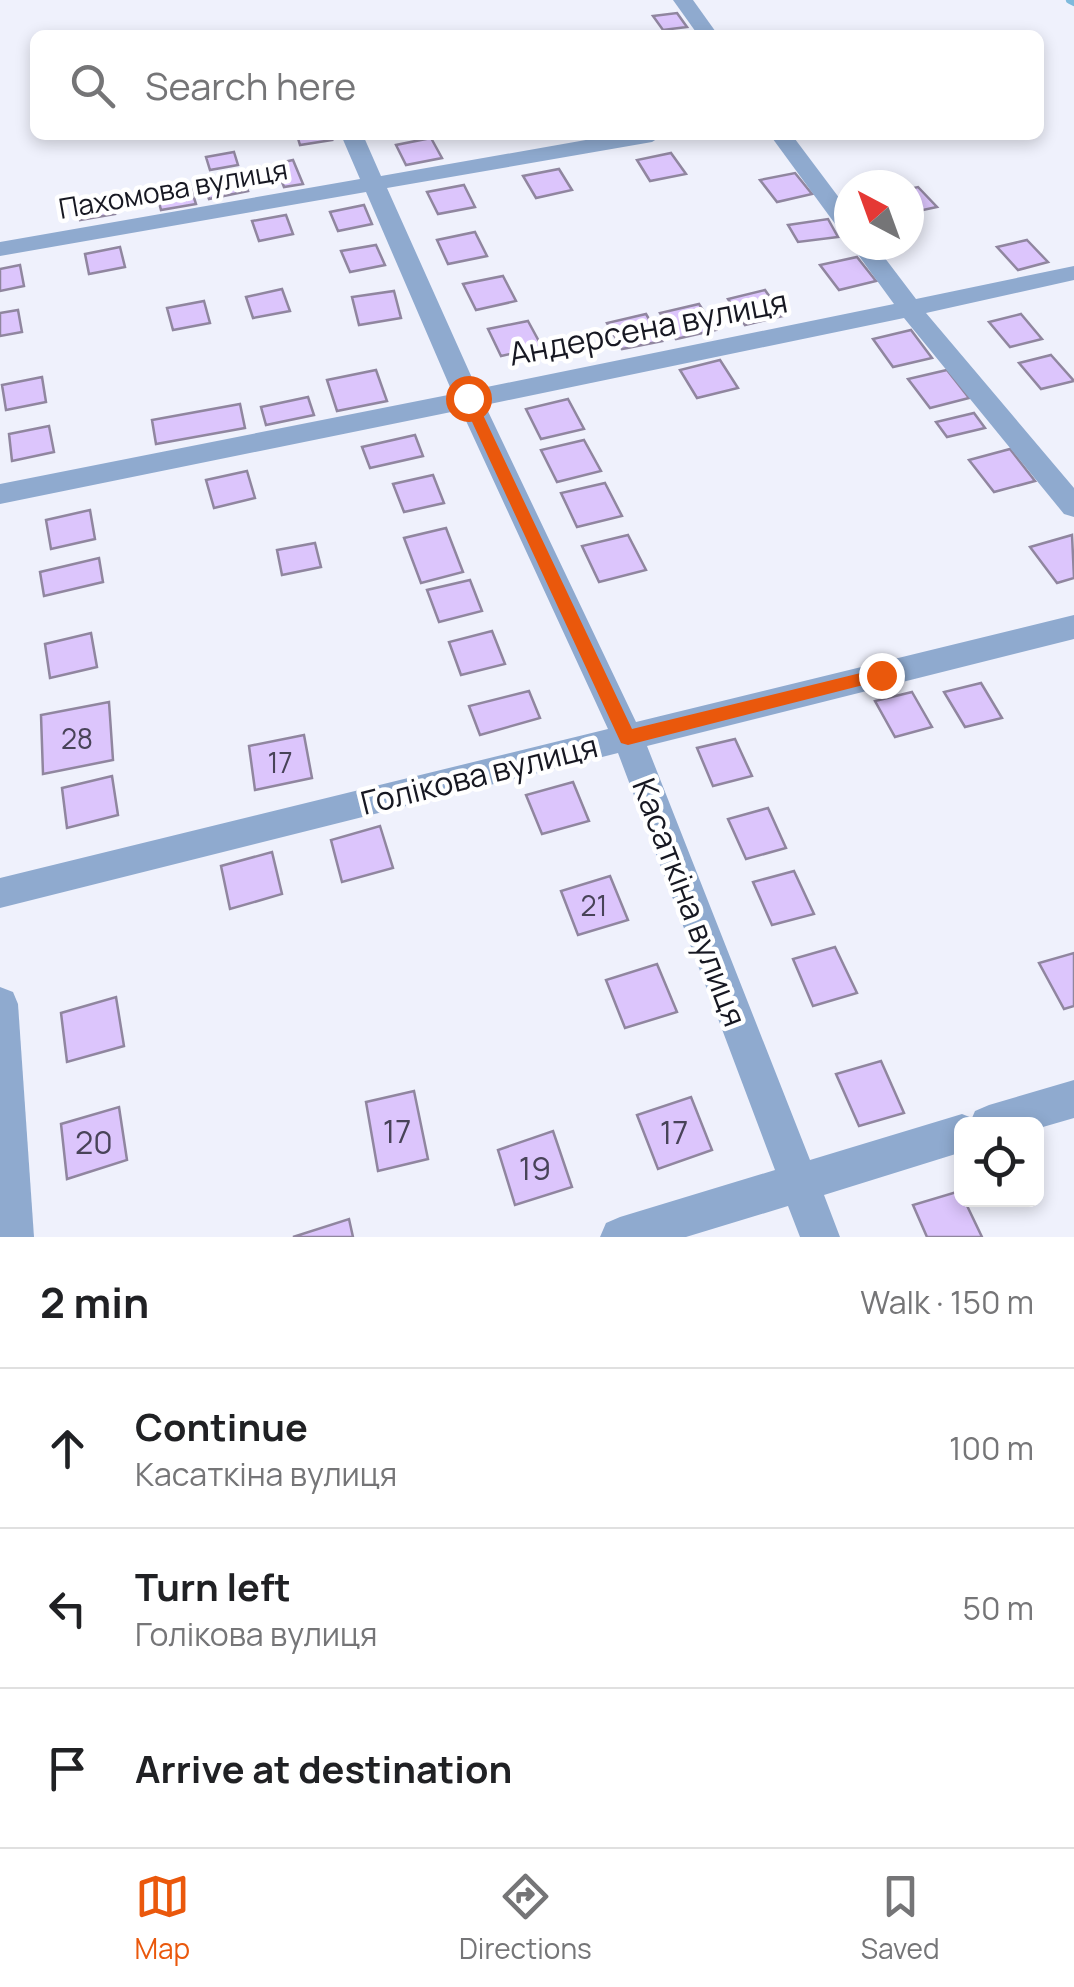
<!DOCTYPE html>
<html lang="en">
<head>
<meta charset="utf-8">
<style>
  body { margin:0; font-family:Manrope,sans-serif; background:#f2f2f2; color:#202124 }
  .controls { position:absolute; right:30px; bottom:30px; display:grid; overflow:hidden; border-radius:15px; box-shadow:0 5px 15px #0003 }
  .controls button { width:90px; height:90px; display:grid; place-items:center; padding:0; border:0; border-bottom:2px solid #e0e0e0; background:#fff; color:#202124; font:50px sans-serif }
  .compass { position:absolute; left:834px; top:170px; width:90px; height:90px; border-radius:50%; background:#fff; box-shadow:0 5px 15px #0003; rotate:319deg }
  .stop { position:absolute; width:30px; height:30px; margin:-22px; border:8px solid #ea580c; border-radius:50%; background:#fff }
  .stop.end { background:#ea580c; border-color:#fff; box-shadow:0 2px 10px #0008 }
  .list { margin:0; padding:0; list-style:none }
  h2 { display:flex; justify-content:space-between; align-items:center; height:130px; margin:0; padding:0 40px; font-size:42px }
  h2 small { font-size:32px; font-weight:400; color:#757577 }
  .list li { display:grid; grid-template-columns:65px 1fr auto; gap:30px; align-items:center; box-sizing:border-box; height:160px; padding:0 40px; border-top:2px solid #e0e0e0 }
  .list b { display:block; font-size:38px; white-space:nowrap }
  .list p { margin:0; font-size:32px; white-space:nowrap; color:#757577 }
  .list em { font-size:32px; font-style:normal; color:#757577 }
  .icon { flex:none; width:55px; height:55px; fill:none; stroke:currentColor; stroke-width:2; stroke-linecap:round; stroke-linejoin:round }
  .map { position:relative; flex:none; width:1074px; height:1237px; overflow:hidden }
  .search { position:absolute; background:#fff; box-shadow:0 5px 15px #0003; left:30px; right:30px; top:30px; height:110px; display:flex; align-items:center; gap:25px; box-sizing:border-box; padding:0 35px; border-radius:15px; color:#757577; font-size:38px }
  .sheet { height:610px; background:#fff }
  nav { display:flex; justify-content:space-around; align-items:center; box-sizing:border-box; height:140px; border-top:2px solid #e0e0e0; background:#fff; font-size:28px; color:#757577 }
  nav a { display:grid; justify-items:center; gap:5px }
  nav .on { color:#ea580c }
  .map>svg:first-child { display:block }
</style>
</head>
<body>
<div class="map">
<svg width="1074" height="1237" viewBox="0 0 1074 1237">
  <rect width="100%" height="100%" fill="#eff1fc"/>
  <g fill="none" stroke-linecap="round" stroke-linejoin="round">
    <!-- stream -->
    <polyline stroke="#7ebadc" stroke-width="8" points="1070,0 1074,2"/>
  </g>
  <!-- building -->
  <g fill="#dcc5fc" stroke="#90869f" stroke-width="2.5">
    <polygon points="677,13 687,27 663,30 653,16"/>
    <polygon points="297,135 330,135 332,140 300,145"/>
    <polygon points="431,138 442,158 406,165 396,145"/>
    <polygon points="234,152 238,165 210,170 206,157"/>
    <polygon points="671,153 686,174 650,181 637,160"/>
    <polygon points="293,160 303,184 284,187 275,164"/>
    <polygon points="559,169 572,190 536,198 523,176"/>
    <polygon points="795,173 812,194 777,202 760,180"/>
    <polygon points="243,178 248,191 209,199 204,185"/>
    <polygon points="190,185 196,204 161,210 156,191"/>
    <polygon points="464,185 475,207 438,214 427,192"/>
    <polygon points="918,187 937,207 909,213 909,189"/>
    <polygon points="111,195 115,214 80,220 76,201"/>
    <polygon points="364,205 372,224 338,231 330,212"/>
    <polygon points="286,215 293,234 259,241 252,221"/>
    <polygon points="828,219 838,237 798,242 788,225"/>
    <polygon points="475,232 487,256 448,264 437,240"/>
    <polygon points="1027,240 1048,262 1018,270 997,247"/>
    <polygon points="376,245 385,265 350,272 341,251"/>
    <polygon points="120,247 125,267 89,274 85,254"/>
    <polygon points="857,257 876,281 839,290 820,265"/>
    <polygon points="20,265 24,286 0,291 0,269"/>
    <polygon points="503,276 516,301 476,310 463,284"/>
    <polygon points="282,289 290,311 253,318 246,297"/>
    <polygon points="765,290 783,316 745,325 728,299"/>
    <polygon points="394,291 401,318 359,325 352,297"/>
    <polygon points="204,301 210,323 173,330 167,308"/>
    <polygon points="699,304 716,330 676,339 660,313"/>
    <polygon points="18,310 22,332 0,336 0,313"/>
    <polygon points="646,314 662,341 622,349 607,323"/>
    <polygon points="1021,314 1042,339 1010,347 989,322"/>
    <polygon points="528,321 542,347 501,356 488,329"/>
    <polygon points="911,330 932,358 893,367 873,339"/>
    <polygon points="1051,355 1074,381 1041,389 1019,363"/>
    <polygon points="720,360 738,388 697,398 680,370"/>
    <polygon points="376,370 387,401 337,411 327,380"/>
    <polygon points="947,370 969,398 930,408 908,379"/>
    <polygon points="42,377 46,402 6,410 2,385"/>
    <polygon points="308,397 314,415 266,425 261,407"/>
    <polygon points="568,399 584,429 541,439 526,409"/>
    <polygon points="240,404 245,428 156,444 152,420"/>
    <polygon points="974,413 985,428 947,437 936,422"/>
    <polygon points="49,426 54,452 12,461 9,434"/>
    <polygon points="415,435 423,456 370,468 362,447"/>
    <polygon points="584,440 601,471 557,482 541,450"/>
    <polygon points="1010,449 1035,481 994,492 969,460"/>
    <polygon points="247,471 255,498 214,508 206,480"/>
    <polygon points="433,475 444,503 404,512 393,484"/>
    <polygon points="605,483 622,516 577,527 561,493"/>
    <polygon points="90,510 95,539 51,549 46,520"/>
    <polygon points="446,528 463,572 421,583 404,538"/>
    <polygon points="628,535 646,570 599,582 582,546"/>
    <polygon points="1072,535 1074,578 1057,583 1030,547"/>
    <polygon points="315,543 321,567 282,575 277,550"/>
    <polygon points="99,558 103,582 44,596 40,572"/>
    <polygon points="470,580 482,611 439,622 427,590"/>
    <polygon points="492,631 505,664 461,675 449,642"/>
    <polygon points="91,633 97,667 50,678 45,644"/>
    <polygon points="981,683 1002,718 965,727 944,692"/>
    <polygon points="529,691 540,718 480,735 469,706"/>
    <polygon points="912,692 932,727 895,737 875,701"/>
    <polygon points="109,702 113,760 43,774 41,715"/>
    <polygon points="304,735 312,778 255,790 249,746"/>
    <polygon points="735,739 752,776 713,786 697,748"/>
    <polygon points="112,776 118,815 67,828 62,788"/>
    <polygon points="573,782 589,821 542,834 526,795"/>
    <polygon points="768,808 786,848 746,859 728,819"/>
    <polygon points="380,826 393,868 342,882 331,840"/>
    <polygon points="272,852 282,894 230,909 221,866"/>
    <polygon points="794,871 814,914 772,925 753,882"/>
    <polygon points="610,876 628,920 578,935 561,891"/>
    <polygon points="835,947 857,993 813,1006 793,959"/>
    <polygon points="1074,953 1074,1006 1064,1009 1039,963"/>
    <polygon points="657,964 677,1012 625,1028 606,980"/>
    <polygon points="116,997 124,1046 67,1062 61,1013"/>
    <polygon points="881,1061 904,1113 859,1126 836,1074"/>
    <polygon points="414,1091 428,1159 378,1171 366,1102"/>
    <polygon points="691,1097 712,1150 658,1169 637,1115"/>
    <polygon points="119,1107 127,1160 67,1179 61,1124"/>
    <polygon points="553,1131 572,1187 515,1205 498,1150"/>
    <polygon points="960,1191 982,1237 927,1237 913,1205"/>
    <polygon points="349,1219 353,1237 293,1237"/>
  </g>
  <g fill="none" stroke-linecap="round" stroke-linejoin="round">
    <!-- minor -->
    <g fill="#8faacf" fill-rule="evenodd">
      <polygon points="673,0 693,0 718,35 698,35"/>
      <polygon points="341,135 363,135 381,176 614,135 663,135 652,142 387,188 477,389 894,304 851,245 875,245 916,299 1074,266 1074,280 926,313 1074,488 1074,517 1064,514 904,318 485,405 636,722 1074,615 1074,639 647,746 810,1160 962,1114 972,1118 975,1111 989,1105 1074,1080 1074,1118 1036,1129 1036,1124 962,1124 962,1152 824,1195 840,1237 800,1237 788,1206 686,1237 600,1237 606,1223 620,1217 775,1170 618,753 0,908 0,878 608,729 461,410 0,504 0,484 453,394 366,192 0,256 0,242 360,179"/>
      <polygon points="770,135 792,135 849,211 849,234 841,232"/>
      <polygon points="0,987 13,992 18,1004 34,1237 0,1237"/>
    </g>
  </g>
  <!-- route -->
  <polygon fill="#ea580c" points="463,395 475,398 632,729 881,668 890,675 887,679 628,745 621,743 461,398"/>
  <g text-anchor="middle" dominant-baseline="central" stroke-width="9" stroke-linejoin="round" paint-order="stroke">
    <!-- far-street labels -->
    <g font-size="28" fill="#171822" stroke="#fff">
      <text transform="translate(173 188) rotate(-10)">Пахомова вулиця</text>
    </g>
    <!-- number labels -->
    <g font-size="28" fill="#484358">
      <text x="77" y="738">28</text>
      <text x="280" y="762">17</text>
      <text x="594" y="905">21</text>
    </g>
    <!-- street labels -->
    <g font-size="32" fill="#171822" stroke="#fff">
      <text transform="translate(648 327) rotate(-11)">Андерсена вулиця</text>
      <text transform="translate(479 774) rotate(-14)">Голікова вулиця</text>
      <text transform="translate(690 902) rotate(69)">Касаткіна вулиця</text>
    </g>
    <!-- near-number labels -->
    <g font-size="32" fill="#484358">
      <text x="397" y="1131">17</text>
      <text x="674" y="1132">17</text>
      <text x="94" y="1142">20</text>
      <text x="535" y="1168">19</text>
    </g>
  </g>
</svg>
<div class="controls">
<button><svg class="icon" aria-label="locate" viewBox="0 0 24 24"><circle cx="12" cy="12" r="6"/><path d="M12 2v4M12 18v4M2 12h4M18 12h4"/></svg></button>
</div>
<svg class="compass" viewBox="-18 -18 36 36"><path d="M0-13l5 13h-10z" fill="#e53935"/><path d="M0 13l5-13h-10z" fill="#757577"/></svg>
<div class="stop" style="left:468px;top:398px"></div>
<div class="stop end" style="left:881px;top:675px"></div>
<div class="search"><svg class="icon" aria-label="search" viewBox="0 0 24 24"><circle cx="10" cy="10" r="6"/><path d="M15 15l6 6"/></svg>Search here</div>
</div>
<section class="sheet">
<h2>2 min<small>Walk · 150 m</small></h2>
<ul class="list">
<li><svg class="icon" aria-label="ahead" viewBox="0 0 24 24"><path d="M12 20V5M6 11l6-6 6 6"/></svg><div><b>Continue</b><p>Касаткіна вулиця</p></div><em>100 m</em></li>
<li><svg class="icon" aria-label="left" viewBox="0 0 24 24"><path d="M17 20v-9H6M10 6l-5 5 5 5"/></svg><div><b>Turn left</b><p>Голікова вулиця</p></div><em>50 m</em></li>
<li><svg class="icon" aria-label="arrive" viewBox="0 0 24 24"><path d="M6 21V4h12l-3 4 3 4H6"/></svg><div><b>Arrive at destination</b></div></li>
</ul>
</section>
<nav>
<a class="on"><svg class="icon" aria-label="map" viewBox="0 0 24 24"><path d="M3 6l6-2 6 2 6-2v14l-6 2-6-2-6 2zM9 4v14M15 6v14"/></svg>Map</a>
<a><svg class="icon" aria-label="directions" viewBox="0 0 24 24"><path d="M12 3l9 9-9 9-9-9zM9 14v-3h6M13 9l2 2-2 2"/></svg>Directions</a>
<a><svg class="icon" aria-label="saved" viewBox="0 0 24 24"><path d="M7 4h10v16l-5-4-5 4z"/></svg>Saved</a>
</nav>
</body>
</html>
